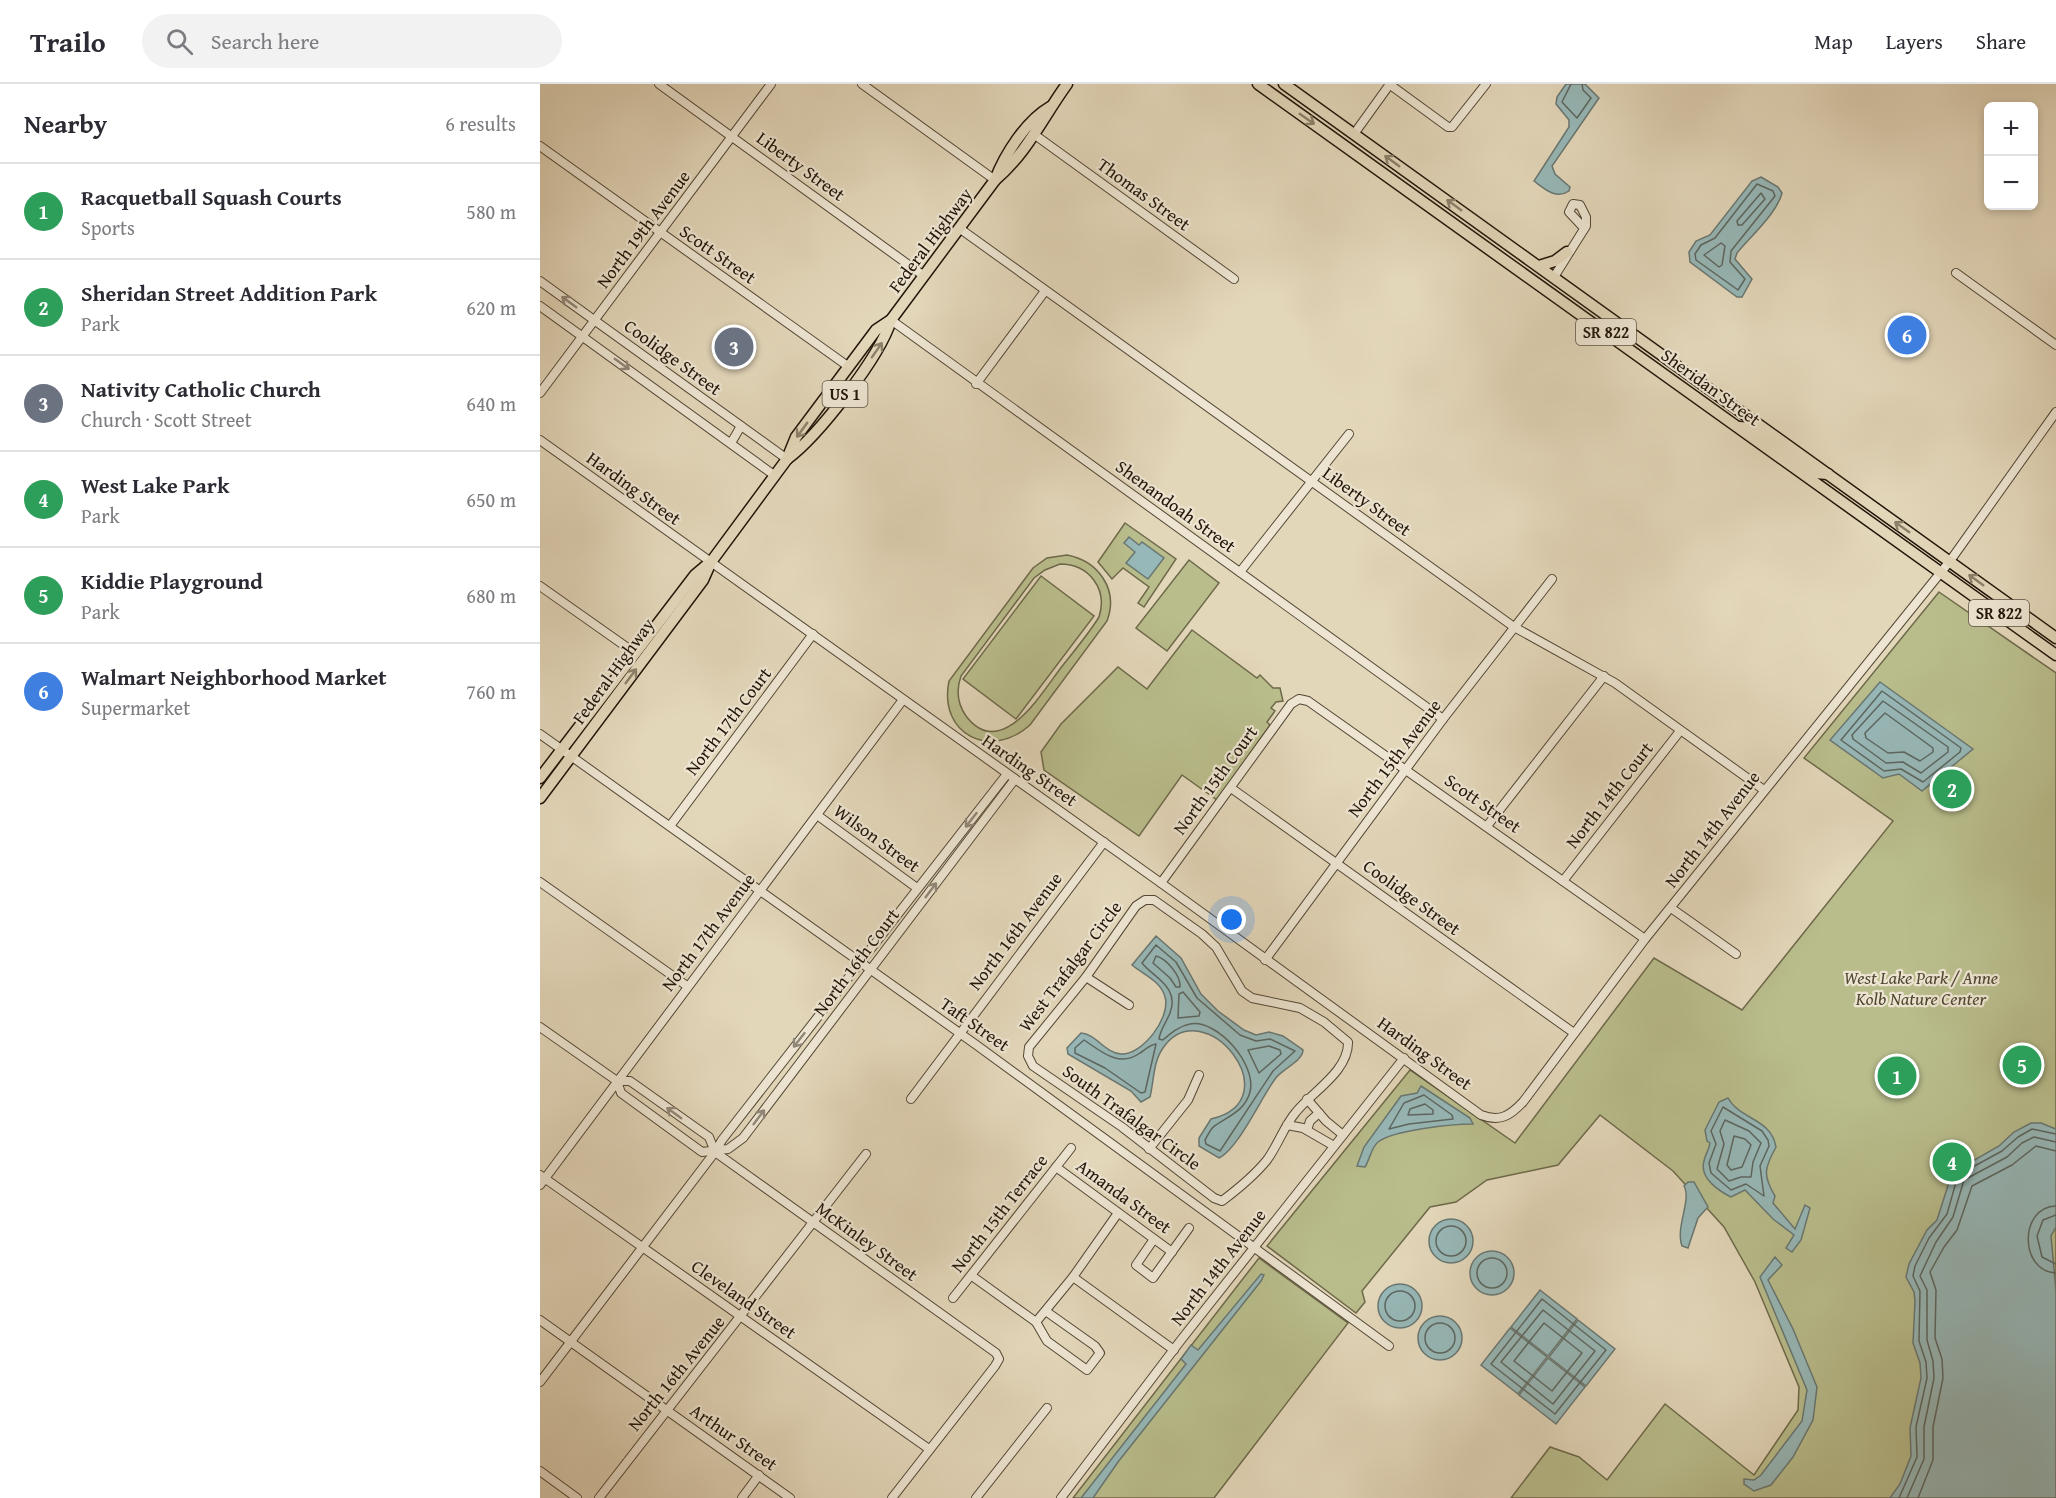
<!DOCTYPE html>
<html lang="en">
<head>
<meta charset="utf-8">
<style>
  body { margin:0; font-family:"Gentium Book Plus",serif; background:#f2f2f3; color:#2b2b33 }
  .controls { position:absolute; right:18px; top:18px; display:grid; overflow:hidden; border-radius:9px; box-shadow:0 3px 9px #0003 }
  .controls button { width:54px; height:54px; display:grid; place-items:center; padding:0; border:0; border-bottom:2px solid #e1e1e2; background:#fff; color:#2b2b33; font:30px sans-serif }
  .you { position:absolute; left:692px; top:836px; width:21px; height:21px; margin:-15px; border:4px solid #fff; border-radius:50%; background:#1a73e8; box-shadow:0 0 0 9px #1a73e833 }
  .badge { display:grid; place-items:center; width:39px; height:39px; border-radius:50%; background:#8f2418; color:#fff; font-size:20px; font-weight:700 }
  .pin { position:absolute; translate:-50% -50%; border:3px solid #fff; box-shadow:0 2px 6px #0006 }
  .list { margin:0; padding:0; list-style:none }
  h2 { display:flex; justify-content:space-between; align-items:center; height:78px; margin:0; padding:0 24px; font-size:26px }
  h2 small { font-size:20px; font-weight:400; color:#7c7c81 }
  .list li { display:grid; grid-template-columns:39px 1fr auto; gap:18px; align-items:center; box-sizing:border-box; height:96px; padding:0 24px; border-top:2px solid #e1e1e2 }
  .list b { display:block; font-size:22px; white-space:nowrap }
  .list p { margin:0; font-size:20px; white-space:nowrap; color:#7c7c81 }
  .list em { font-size:20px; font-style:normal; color:#7c7c81 }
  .icon { flex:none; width:33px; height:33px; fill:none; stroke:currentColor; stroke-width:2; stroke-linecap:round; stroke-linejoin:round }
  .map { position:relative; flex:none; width:1516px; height:1414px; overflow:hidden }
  header { display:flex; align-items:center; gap:36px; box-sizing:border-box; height:84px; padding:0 30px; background:#fff; border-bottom:2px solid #e1e1e2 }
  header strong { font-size:28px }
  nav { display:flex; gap:33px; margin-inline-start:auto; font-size:21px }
  .search { width:420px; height:54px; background:#f2f2f3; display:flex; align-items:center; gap:15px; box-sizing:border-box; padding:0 21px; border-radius:33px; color:#7c7c81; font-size:22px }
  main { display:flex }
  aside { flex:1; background:#fff }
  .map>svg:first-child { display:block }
</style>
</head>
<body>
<header>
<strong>Trailo</strong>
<div class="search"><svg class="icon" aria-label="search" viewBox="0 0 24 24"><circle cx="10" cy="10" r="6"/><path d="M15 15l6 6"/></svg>Search here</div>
<nav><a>Map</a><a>Layers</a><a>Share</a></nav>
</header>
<main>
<aside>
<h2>Nearby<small>6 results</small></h2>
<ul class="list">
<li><span class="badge" style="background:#2e9e5b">1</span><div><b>Racquetball Squash Courts</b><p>Sports</p></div><em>580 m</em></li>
<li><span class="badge" style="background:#2e9e5b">2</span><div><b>Sheridan Street Addition Park</b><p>Park</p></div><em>620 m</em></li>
<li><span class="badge" style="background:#6b7280">3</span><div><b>Nativity Catholic Church</b><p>Church · Scott Street</p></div><em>640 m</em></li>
<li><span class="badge" style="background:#2e9e5b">4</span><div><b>West Lake Park</b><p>Park</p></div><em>650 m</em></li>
<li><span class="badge" style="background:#2e9e5b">5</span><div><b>Kiddie Playground</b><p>Park</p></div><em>680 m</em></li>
<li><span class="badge" style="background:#3f7fe0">6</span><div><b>Walmart Neighborhood Market</b><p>Supermarket</p></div><em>760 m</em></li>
</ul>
</aside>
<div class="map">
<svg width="1516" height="1414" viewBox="0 0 1516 1414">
  <rect width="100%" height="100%" fill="#e3d7ba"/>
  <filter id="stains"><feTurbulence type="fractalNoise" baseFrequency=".00333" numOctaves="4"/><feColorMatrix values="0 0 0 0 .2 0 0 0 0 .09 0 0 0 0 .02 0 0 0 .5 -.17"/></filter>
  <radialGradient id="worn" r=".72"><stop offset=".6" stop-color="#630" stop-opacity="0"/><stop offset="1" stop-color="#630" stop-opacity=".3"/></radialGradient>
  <!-- green -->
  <g fill="#b9bd8c" stroke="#6d694a" stroke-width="1.5" fill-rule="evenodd">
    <polygon points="585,439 636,475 604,523 598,519 609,503 583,484 572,495 558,478"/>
    <path d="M527 471C558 477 579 505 567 537L490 641C451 676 398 651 409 597L493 484 507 474ZM520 480C549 480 568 505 559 533 548 551 533 568 520 585 501 610 461 678 426 632 417 619 416 606 421 592L494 494 505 486Z"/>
    <polygon points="649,476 679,499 627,567 596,544"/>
    <polygon points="501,492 554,532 476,635 423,595"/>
    <polygon points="1399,508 1516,589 1516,1414 971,1414 1010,1363 1039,1373 1067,1396 1125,1320 1214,1391 1258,1326 1259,1303 1215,1198 1184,1143 1133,1087 1060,1031 1018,1081 947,1096 916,1118 890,1123 822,1207 825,1218 816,1229 727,1162 870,986 975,1059 1114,874 1202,926 1353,737 1264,674"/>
    <polygon points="652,546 717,594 720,591 733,604 740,604 743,617 736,618 731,624 735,627 727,638 730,641 677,716 642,691 599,752 504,686 501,668 521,640 578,583 607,605"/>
    <polygon points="719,1174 808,1239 674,1414 533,1414"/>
  </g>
  <!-- water -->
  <g fill="#97b8b8" stroke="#687772" stroke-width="1.5">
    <path d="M1026 0H1045L1059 14 1012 82 1015 90 1030 103 1029 107C1016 116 1005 105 994 97L1029 43V36L1016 20 1017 13Z"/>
    <path d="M1221 93 1238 103 1242 109C1237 129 1211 152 1197 169L1195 175 1212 195 1202 213H1197L1150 178 1149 168 1156 157 1170 151 1212 97Z"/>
    <polygon points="589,453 599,461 602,458 624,474 608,495 586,479 595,468 584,459"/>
    <polygon points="1340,598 1433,665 1382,707 1359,690 1343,694 1290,656"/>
    <path d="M616 852 641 874 661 910 678 927 704 946 716 951 729 948 743 952 763 966C763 977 742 985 735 995 721 1014 698 1065 679 1074L659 1062V1054L671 1035C753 1016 664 905 623 964 613 978 614 997 610 1013L601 1018 591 1007 528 970 527 964 541 949C556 950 565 969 581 970 603 971 631 933 625 913 621 897 604 891 592 881Z"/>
    <path d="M881 1002 930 1034 933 1040C913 1040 853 1046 838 1058 831 1064 830 1075 825 1083L817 1082 824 1063 861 1012 877 1009Z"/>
    <path d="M1188 1014C1200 1036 1231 1034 1236 1063 1225 1083 1222 1091 1235 1112L1233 1119 1255 1145 1265 1121 1270 1124 1261 1156 1252 1168 1246 1164 1254 1151 1233 1135 1205 1106 1191 1113C1179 1107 1159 1094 1164 1077 1165 1071 1169 1066 1170 1059L1167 1057 1165 1046 1179 1018Z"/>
    <polygon points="1491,1039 1501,1039 1516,1045 1516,1143 1511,1152 1516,1207 1516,1414 1350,1414 1360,1400 1371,1372 1370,1344 1381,1294 1380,1279 1373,1259 1375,1217 1374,1208 1366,1193 1369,1180 1387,1146 1397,1136 1412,1089 1459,1062 1474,1048"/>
    <path d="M1148 1098H1154L1168 1123 1158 1134 1148 1164 1142 1162C1135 1143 1152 1116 1144 1102Z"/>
    <circle cx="911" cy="1157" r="22"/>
    <circle cx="952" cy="1189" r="22"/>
    <polygon points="1235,1173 1242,1181 1228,1196 1253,1245 1277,1303 1273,1336 1253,1373 1231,1401 1214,1407 1204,1400 1204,1395 1214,1396 1221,1391 1262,1337 1267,1306 1220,1193"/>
    <polygon points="721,1190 724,1191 721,1197 578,1378 553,1414 541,1414 646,1280 641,1275 651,1261 658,1266"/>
    <circle cx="860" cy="1222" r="22"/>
    <polygon points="1000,1206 1037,1235 1008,1272 971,1243"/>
    <circle cx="900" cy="1254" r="22"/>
    <polygon points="1038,1236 1075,1265 1046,1302 1009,1273"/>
    <polygon points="970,1244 1007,1273 978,1310 941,1281"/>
    <polygon points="1008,1274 1045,1303 1016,1340 979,1311"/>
  </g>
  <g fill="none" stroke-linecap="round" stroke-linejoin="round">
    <!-- shore -->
    <g stroke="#5c6660" stroke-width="1.5">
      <polyline points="1031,0 1022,18 1037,34 1051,14 1043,6 1042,0"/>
      <polygon points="1217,100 1233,107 1235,112 1191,167 1190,178 1205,195 1198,206 1156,176 1155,170 1161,161 1175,154"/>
      <polygon points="1221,109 1225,115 1202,141 1198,141 1197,137"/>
      <polygon points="1181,159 1185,162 1182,181 1179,183 1164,171"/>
      <polygon points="1342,607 1421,664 1420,668 1383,698 1361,685 1344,687 1301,656"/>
      <polygon points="1343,617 1408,663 1408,668 1381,689 1363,678 1346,679 1313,655 1312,651"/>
      <polygon points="1345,629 1393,664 1393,668 1380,677 1364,668 1348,669 1326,654 1325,649"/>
      <path d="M616 861 636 878 657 914 700 951 716 957 730 955 755 967 733 987 680 1067 666 1060 665 1056C668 1051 671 1043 676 1041 691 1031 705 1026 710 1008 717 981 678 935 650 940 639 942 631 949 623 956L619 955C620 946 627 937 630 929 640 903 614 894 602 879Z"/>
      <path d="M616 872C627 875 641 892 640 903H636L630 894 613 879Z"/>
      <polygon points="643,908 660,928 659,932 638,934 639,910"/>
      <path d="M544 956C562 968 579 984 600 969 605 966 609 961 616 960L605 1008 601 1009 565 984 535 969V964Z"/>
      <polygon points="729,962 740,966 741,970 719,989 708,966"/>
      <polygon points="884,1011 912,1031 913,1035 869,1040 849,1045 864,1019"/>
      <polygon points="885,1020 893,1026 893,1030 868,1031 870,1025"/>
      <polygon points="1183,1023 1222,1047 1228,1056 1229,1062 1220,1082 1224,1112 1206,1100 1191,1106 1171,1089 1169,1079 1176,1060 1171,1047"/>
      <polygon points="1185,1036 1209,1047 1221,1059 1213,1078 1211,1093 1201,1093 1189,1097 1177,1085 1184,1060 1180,1047"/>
      <polygon points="1194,1052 1205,1055 1211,1061 1202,1083 1191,1086 1187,1081"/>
      <path d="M1516 1122C1479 1123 1479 1187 1516 1189"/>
      <polyline points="1516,1131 1503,1136 1497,1152 1502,1173 1516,1180"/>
      <circle cx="911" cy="1157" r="15"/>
      <circle cx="952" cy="1189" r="15"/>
      <circle cx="860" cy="1222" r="15"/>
      <polygon points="1002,1215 1066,1266 1015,1330 951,1280"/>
      <polygon points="1003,1226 1055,1267 1013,1320 961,1278"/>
      <circle cx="900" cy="1254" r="15"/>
      <polygon points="1004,1239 1042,1269 1012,1307 974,1277"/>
      <polyline points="1359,1414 1377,1373 1376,1343 1387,1294 1386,1278 1379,1257 1380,1207 1373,1192 1375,1182 1389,1154 1407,1130 1418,1091 1462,1067 1478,1053 1492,1045 1516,1050"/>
      <polyline points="1367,1414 1384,1375 1384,1343 1394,1294 1393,1277 1387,1256 1387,1206 1380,1192 1396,1158 1413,1133 1424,1096 1467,1073 1482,1059 1494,1053 1516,1058"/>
      <polyline points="1378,1414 1393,1376 1393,1343 1403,1294 1402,1275 1395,1254 1396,1206 1390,1188 1404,1163 1417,1146 1432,1102 1472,1081 1496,1062 1516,1067"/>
    </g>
    <defs>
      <g id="minor">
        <polyline points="119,0 384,192"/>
        <polyline points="322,0 455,96"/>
        <polyline points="849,0 908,43 912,43 946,0"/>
        <polyline points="814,50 850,0"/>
        <polyline points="495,51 694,195"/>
        <polyline points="0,62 309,283"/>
        <polyline points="419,144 974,543 1075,599 1224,706"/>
        <polyline points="1416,189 1516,261"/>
        <polyline points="1014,193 1046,142 1046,133 1040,121 1033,120 1029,128 1044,144"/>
        <polyline points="0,197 247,375"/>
        <polyline points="0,222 234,391"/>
        <polyline points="351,236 903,635"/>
        <polyline points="436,300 505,207"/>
        <polyline points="0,309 231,0"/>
        <path d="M0 356 621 799 941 1031C960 1038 970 1032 983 1018L1105 855 1410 477 1516 328"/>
        <polyline points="191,359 201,342"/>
        <polyline points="700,488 809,350"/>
        <polyline points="0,502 95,569"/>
        <polyline points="0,650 435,960 849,1262"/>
        <polyline points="691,704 1034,949"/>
        <polyline points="277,731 377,804"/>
        <polyline points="130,742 273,550"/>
        <polyline points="947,742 1064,592"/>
        <polyline points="1023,797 1140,647"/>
        <polyline points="0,798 147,902"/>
        <polyline points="621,799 751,620 759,615 768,617 1105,855"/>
        <path d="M605 816H614L662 850 676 863 702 907 712 914 760 924 784 938 808 958C809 987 772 1008 756 1028 744 1042 738 1061 727 1076 714 1092 698 1105 682 1117L674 1114 582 1043 493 982 488 972 489 963 546 893 596 822Z"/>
        <polyline points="1131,824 1196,870"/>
        <polyline points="725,876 903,635 1012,495"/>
        <polyline points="546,893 589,921"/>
        <polyline points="0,943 77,997 81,1009 162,1068 188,1065 203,1054 475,695"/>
        <polyline points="77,997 90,997 169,1053 175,1068 456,1269 459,1275 455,1282 352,1414"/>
        <polyline points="371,1015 564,758"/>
        <polyline points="767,1015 786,1037 803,1051"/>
        <polyline points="747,1041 763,1044 794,1062"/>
        <polyline points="767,1046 770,1037 779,1029"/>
        <polyline points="609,1065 648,1016 659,991"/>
        <polyline points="516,1083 632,1168"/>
        <polyline points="0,1091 389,1365"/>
        <polyline points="0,1101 362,617"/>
        <polyline points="614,1155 596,1181 613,1194 649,1144"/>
        <polyline points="432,1192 496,1238"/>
        <polyline points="533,1193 634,1266"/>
        <polyline points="413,1214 531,1064"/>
        <polyline points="0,1236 250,1414"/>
        <polyline points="496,1238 507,1257 547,1286 560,1269 555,1262 507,1228"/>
        <polyline points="496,1238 533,1193 578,1129"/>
        <polyline points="0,1298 175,1068 182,1056 467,690"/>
        <polyline points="0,1387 37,1414"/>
        <polyline points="59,1414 326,1070"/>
        <polyline points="202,1414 219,1391"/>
        <polyline points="436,1414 507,1324"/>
        <polyline points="521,1414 641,1256 864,974"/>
      </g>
      <g id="major">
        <polyline points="718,0 1516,571"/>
        <polyline points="744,0 1516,554"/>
        <path d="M455 96C465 70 486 37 510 23"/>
        <polyline points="999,182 1015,177 1027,168"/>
        <polyline points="1199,343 1213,344 1274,389 1288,390"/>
        <path d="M247 375C278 352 340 273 351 236"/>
        <polyline points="0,694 155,491 168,480"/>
        <path d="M0 714 163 496 171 478 247 375 256 353 336 246 351 236 455 96C487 69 503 33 527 0"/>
      </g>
    </defs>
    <!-- minor casing -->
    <use href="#minor" stroke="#524634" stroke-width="10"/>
    <!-- major casing -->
    <use href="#major" stroke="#211508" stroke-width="13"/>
    <!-- minor -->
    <use href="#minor" stroke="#ede5d2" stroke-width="8"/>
    <!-- major -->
    <use href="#major" stroke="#e3d7ba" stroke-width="10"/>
  </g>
  <!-- one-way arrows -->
  <defs><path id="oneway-shaft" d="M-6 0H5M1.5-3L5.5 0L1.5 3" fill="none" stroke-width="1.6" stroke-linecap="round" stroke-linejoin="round" transform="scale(1.5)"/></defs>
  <g stroke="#8c806a">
    <use href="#oneway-shaft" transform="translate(767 35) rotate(35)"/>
    <use href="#oneway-shaft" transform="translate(852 77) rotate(-144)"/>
    <use href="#oneway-shaft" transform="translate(914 121) rotate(-144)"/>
    <use href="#oneway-shaft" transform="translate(337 266) rotate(-55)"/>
    <use href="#oneway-shaft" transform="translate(262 346) rotate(126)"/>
    <use href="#oneway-shaft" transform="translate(1362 443) rotate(-145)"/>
    <use href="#oneway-shaft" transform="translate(1436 496) rotate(-144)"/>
    <use href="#oneway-shaft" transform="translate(91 592) rotate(-53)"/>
  </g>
  <g stroke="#918777">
    <use href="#oneway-shaft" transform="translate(29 218) rotate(-144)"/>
    <use href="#oneway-shaft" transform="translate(82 280) rotate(36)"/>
    <use href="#oneway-shaft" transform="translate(431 736) rotate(128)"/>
    <use href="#oneway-shaft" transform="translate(391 806) rotate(-53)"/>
    <use href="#oneway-shaft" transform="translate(259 956) rotate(128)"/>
    <use href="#oneway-shaft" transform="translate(134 1029) rotate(-144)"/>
    <use href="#oneway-shaft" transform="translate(219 1033) rotate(-53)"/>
  </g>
  <g text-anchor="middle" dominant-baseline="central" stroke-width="4.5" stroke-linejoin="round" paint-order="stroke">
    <!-- shield labels -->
    <g fill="#ede5d2" stroke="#5e5345" stroke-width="1.5">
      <rect x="1036" y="235" width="60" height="26" rx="4.5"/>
      <rect x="282.5" y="297" width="45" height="26" rx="4.5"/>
      <rect x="1429" y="516" width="60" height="26" rx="4.5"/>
    </g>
    <g font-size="16" font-weight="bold" fill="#211508">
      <text x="1066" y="248">SR 822</text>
      <text x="305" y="310">US 1</text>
      <text x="1459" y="529">SR 822</text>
    </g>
    <!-- street labels -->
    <g font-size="18" fill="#211508" stroke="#ede5d2">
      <text transform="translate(261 82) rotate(36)">Liberty Street</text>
      <text transform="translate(604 110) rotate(36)">Thomas Street</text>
      <text transform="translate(103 145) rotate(-53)">North 19th Avenue</text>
      <text transform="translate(390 156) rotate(-53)">Federal Highway</text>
      <text transform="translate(178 170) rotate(35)">Scott Street</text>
      <text transform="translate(133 273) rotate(36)">Coolidge Street</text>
      <text transform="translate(1171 303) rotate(36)">Sheridan Street</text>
      <text transform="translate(94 404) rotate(36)">Harding Street</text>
      <text transform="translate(827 417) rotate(36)">Liberty Street</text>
      <text transform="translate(636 422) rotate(36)">Shenandoah Street</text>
      <text transform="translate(73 587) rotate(-54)">Federal Highway</text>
      <text transform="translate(188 637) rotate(-53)">North 17th Court</text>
      <text transform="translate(854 674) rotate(-53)">North 15th Avenue</text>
      <text transform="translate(490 686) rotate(35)">Harding Street</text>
      <text transform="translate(675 696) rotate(-54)">North 15th Court</text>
      <text transform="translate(1069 711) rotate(-52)">North 14th Court</text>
      <text transform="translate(943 719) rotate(35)">Scott Street</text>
      <text transform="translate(1172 745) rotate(-52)">North 14th Avenue</text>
      <text transform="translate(337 754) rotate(36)">Wilson Street</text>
      <text transform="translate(872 813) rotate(36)">Coolidge Street</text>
      <text transform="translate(475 847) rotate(-53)">North 16th Avenue</text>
      <text transform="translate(168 848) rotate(-53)">North 17th Avenue</text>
      <text transform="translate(316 878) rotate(-53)">North 16th Court</text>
      <text transform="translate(530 882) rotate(-53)">West Trafalgar Circle</text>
      <text transform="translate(435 940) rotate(35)">Taft Street</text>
      <text transform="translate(885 969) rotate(36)">Harding Street</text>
      <text transform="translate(592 1033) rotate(36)">South Trafalgar Circle</text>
      <text transform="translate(584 1112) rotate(36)">Amanda Street</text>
      <text transform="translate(459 1129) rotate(-52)">North 15th Terrace</text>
      <text transform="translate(327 1157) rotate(36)">McKinley Street</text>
      <text transform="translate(678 1183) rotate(-52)">North 14th Avenue</text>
      <text transform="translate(204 1215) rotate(35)">Cleveland Street</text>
      <text transform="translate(136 1289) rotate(-51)">North 16th Avenue</text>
      <text transform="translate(194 1353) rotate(35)">Arthur Street</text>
    </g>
    <!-- park labels -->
    <g font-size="18" font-style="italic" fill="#4f4730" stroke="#ede5d2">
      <text x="1381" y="893">West Lake Park / Anne<tspan x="1381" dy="21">Kolb Nature Center</tspan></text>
    </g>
  </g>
  <rect width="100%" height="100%" filter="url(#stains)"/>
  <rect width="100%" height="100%" fill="url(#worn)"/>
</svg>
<div class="controls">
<button>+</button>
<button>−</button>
</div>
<div class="you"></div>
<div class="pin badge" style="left:1357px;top:992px;background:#2e9e5b">1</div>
<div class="pin badge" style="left:1412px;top:705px;background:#2e9e5b">2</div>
<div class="pin badge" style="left:194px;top:263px;background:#6b7280">3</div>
<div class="pin badge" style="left:1412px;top:1078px;background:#2e9e5b">4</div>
<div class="pin badge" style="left:1482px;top:981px;background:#2e9e5b">5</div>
<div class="pin badge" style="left:1367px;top:251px;background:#3f7fe0">6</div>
</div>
</main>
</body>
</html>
